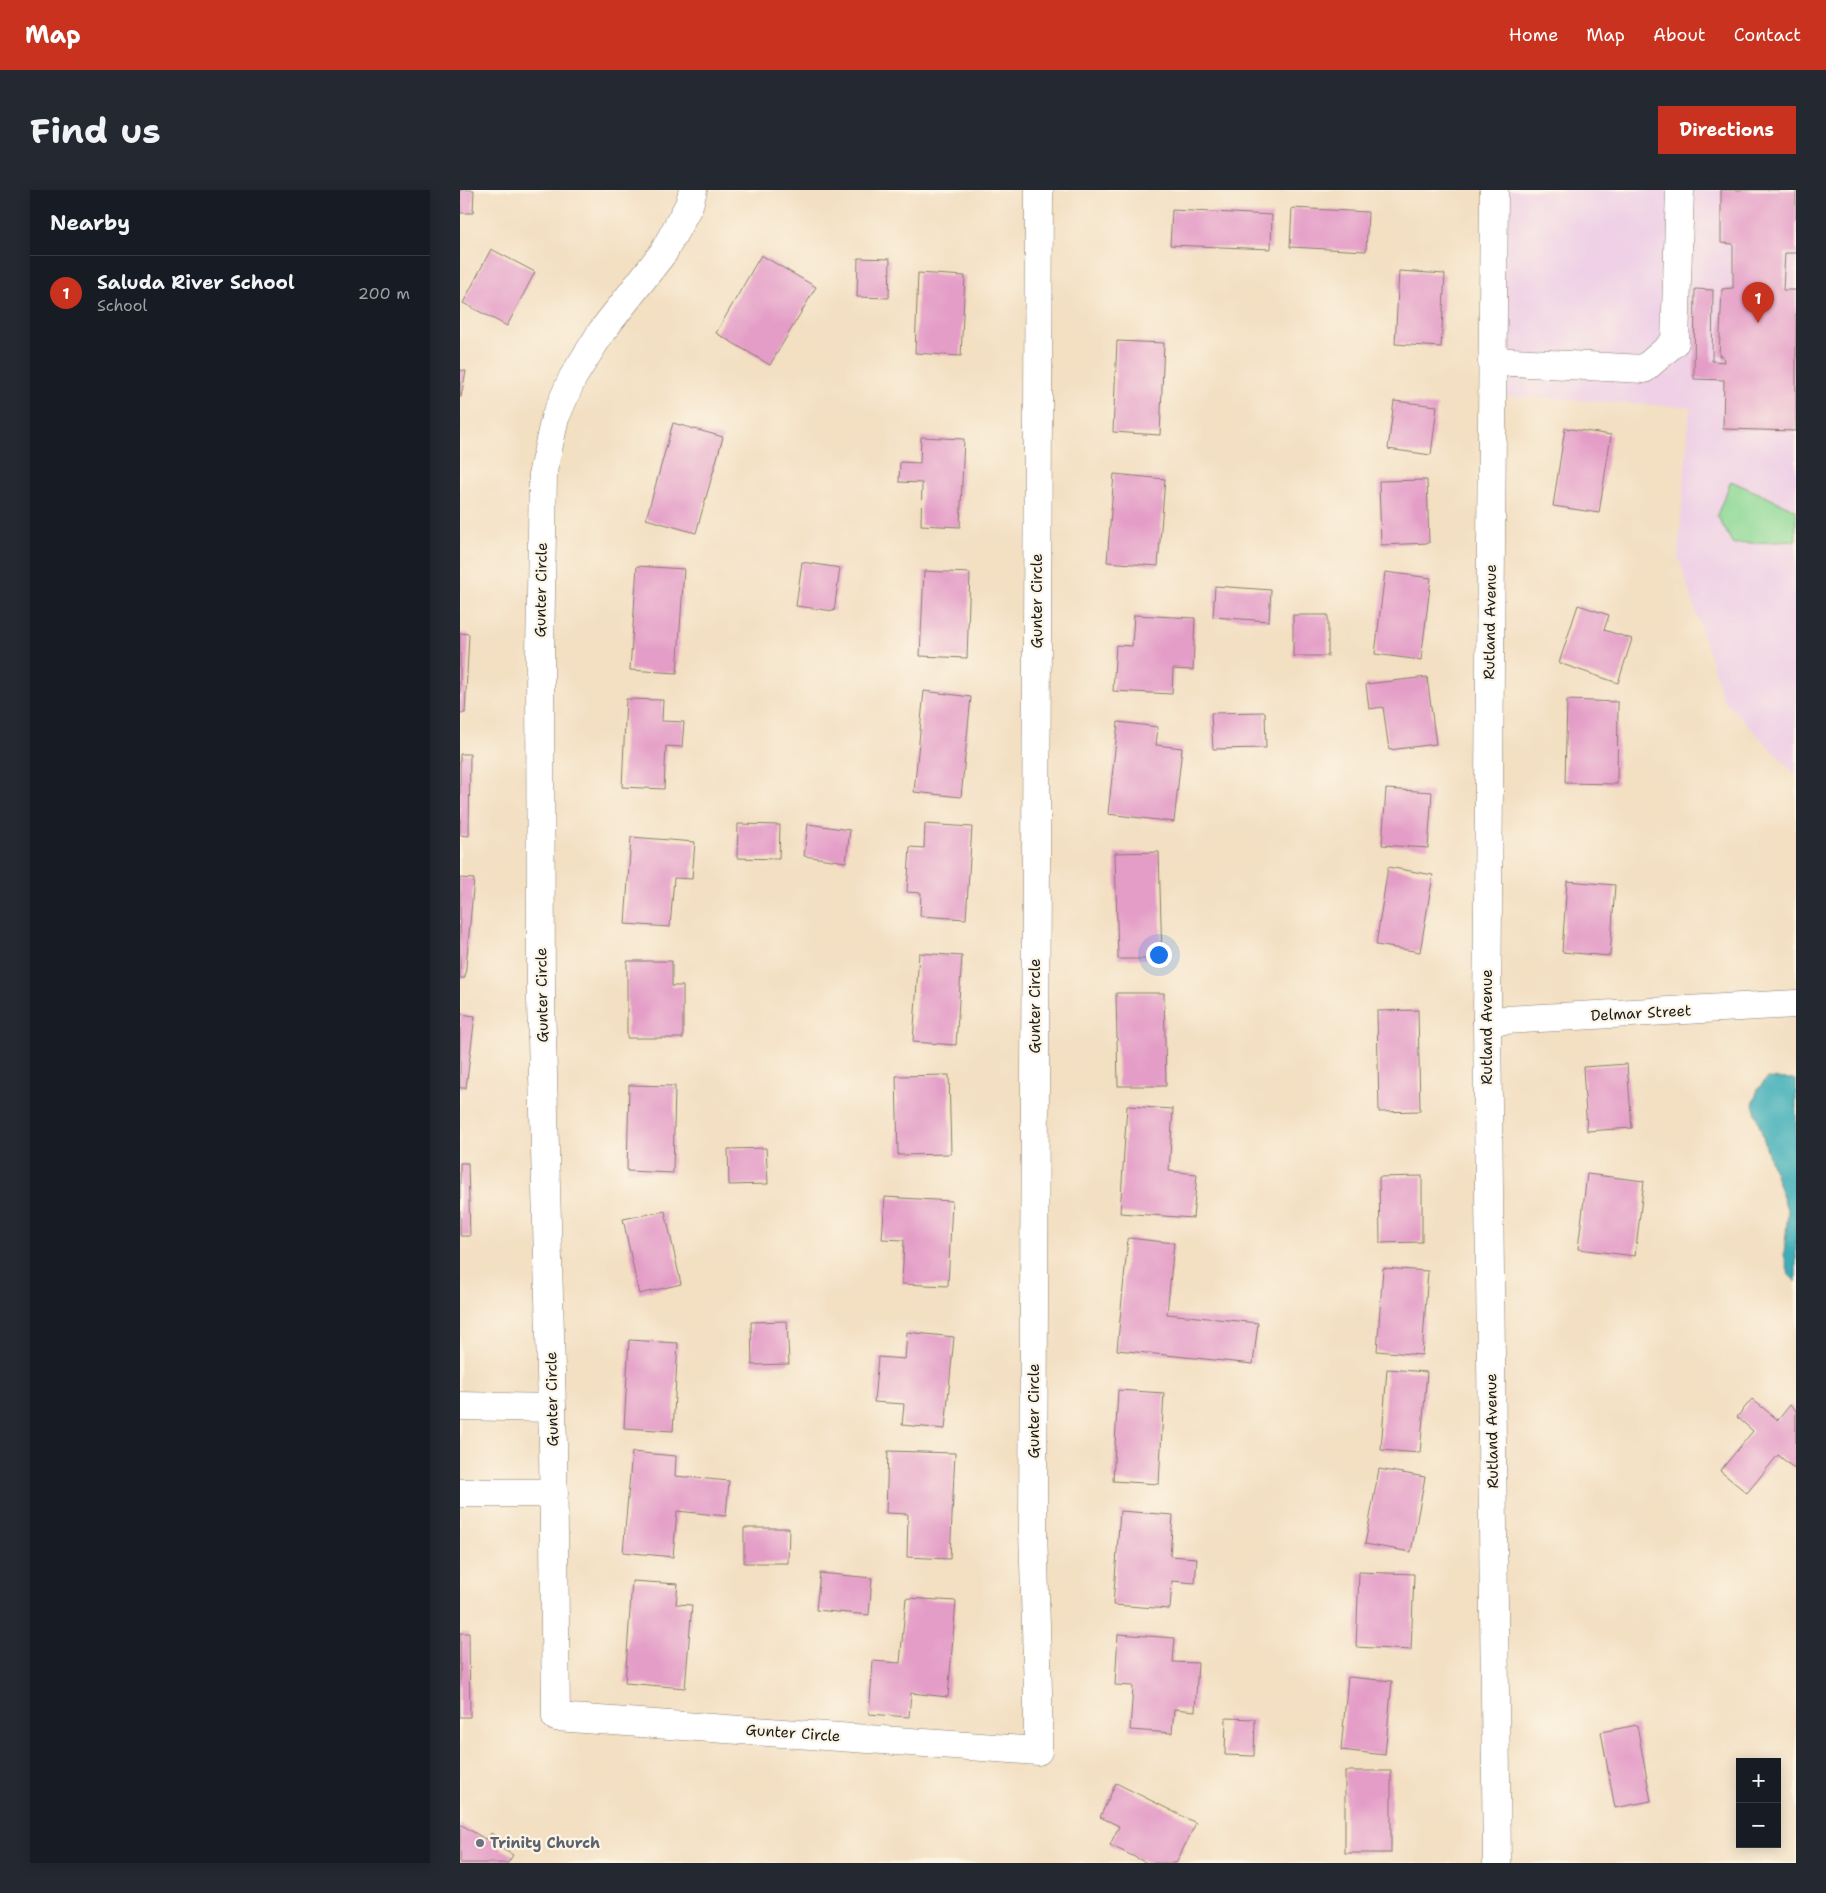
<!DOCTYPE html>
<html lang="en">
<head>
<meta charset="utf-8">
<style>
  body { margin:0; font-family:"Shantell Sans",sans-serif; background:#242831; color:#f1f3f6 }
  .controls { position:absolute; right:15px; bottom:15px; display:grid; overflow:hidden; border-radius:0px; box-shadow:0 2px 12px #0003 }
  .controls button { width:45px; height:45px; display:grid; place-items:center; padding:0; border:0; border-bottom:1px solid #363941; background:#171b24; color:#f1f3f6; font:25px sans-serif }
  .you { position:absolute; left:698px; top:764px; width:18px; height:18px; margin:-12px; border:4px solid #fff; border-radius:50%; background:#1a73e8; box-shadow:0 0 0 8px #1a73e833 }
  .badge { display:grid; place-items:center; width:32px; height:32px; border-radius:50%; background:#c8321e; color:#fff; font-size:16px; font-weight:700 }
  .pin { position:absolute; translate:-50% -41px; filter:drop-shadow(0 1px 2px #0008) }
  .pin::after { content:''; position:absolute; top:26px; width:18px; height:15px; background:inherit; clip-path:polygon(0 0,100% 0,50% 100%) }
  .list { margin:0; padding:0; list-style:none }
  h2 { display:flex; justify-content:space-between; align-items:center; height:65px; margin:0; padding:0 20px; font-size:21px }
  h2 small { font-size:16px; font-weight:400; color:#9ea1a6 }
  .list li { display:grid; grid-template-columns:32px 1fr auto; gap:15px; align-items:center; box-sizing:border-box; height:75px; padding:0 20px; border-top:1px solid #363941 }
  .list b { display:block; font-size:19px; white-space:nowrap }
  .list p { margin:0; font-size:16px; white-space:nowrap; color:#9ea1a6 }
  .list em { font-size:16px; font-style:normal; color:#9ea1a6 }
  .map { position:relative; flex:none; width:1336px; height:1673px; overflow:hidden; border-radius:0px }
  header { display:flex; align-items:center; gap:30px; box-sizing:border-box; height:70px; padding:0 25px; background:#c8321e; color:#fff }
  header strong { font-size:24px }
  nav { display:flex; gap:28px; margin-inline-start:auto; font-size:18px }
  .intro { display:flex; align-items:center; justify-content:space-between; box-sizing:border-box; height:120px; padding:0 30px }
  h1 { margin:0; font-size:35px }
  .button { padding:12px 22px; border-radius:0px; background:#c8321e; color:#fff; font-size:18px; font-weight:700 }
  main { display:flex; gap:30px; padding:0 30px }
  aside { flex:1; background:#171b24; border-radius:0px; box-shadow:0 2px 12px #0003 }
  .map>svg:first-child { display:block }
</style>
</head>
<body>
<header>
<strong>Map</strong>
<nav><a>Home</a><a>Map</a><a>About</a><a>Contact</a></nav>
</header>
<div class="intro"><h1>Find us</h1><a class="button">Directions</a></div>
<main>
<aside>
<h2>Nearby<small></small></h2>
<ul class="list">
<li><span class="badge">1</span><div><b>Saluda River School</b><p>School</p></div><em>200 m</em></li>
</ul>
</aside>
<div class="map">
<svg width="1336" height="1673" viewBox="0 0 1336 1673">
  <rect width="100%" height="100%" fill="#fcf5e5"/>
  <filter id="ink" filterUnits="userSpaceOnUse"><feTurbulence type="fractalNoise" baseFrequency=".02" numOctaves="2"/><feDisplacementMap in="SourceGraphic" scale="10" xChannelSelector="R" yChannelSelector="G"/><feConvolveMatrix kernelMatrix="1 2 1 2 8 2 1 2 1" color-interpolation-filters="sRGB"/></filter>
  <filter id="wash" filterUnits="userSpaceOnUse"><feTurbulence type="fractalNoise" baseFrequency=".0096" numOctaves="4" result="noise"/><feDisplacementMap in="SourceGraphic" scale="20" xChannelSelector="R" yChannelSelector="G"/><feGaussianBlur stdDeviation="1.12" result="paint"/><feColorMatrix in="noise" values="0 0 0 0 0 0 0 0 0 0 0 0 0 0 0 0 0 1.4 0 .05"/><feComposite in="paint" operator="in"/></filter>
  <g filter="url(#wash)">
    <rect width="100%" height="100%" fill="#f3dfc2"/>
    <!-- built -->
    <polygon fill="#efd0e6" points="1034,0 1336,0 1336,585 1263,509 1218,365 1230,217 1032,205"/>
    <!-- green -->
    <polygon fill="#8ed996" stroke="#557a59" points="1271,291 1336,320 1336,351 1273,354 1257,325"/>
    <!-- water -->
    <polygon fill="#3daeb8" stroke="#2c656a" points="1307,888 1333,889 1336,891 1336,1092 1329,1085 1324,1064 1328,1022 1310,970 1293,914 1298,899"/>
    <g id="blocks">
      <!-- building -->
      <g fill="#e49dc7">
        <polygon points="0,0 14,0 13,23 0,23"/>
        <polygon points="1261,0 1336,0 1336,63 1325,63 1323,100 1336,100 1336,241 1263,239 1264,190 1234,189 1235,99 1253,100 1252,171 1264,172 1263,166 1259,166 1262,99 1273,98 1273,54 1261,53"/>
        <polygon points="832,18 908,22 906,61 830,57"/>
        <polygon points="712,20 812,25 811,59 710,55"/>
        <polygon points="31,59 75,82 47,136 3,113"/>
        <polygon points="301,65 356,97 310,175 256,143"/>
        <polygon points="398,68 430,69 429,108 397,107"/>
        <polygon points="939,81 985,84 981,157 935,154"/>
        <polygon points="458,83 505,86 501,166 455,163"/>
        <polygon points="657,151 704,153 700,245 653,242"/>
        <polygon points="0,180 6,181 1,207 0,207"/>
        <polygon points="934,211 977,216 971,265 928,259"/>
        <polygon points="213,233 263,247 236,343 186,329"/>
        <polygon points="1105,238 1151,245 1139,323 1093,316"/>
        <polygon points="461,247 504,249 500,337 461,335 462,293 439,292 440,272 460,273"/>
        <polygon points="654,284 705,289 698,376 647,372"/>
        <polygon points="967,290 969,353 921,355 919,291"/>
        <polygon points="342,372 380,378 374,421 336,416"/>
        <polygon points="177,376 224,379 217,483 170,480"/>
        <polygon points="464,381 510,383 507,468 460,466"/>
        <polygon points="925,382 971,388 961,470 915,464"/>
        <polygon points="755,396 811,400 809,431 753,427"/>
        <polygon points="1118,415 1149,425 1144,440 1172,449 1158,493 1099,473"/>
        <polygon points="674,425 735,428 733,480 713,479 712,504 653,501 656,455 672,456"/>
        <rect x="833" y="425" width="35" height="41"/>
        <polygon points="0,443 9,444 5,523 0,523"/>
        <polygon points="967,487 976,554 929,560 923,517 909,519 906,494"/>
        <polygon points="464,501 511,507 501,607 454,602"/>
        <polygon points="166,509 203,510 202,531 224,532 222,557 206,556 204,599 162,597"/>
        <polygon points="1107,510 1158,512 1157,594 1105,593"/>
        <polygon points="805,522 806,558 753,559 751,523"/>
        <polygon points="658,532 698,537 696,555 722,558 714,632 648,624"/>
        <polygon points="0,564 10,564 9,646 0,645"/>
        <polygon points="926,599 972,602 968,658 922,655"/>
        <polygon points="278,634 320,635 319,669 277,668"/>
        <polygon points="348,634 390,640 386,672 344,666"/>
        <polygon points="465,634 512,637 506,729 460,726 461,703 447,702 450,657 464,658"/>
        <polygon points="171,647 235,652 232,689 214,688 210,737 165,734"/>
        <polygon points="699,662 702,769 658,769 655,663"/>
        <polygon points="928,677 973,685 960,762 916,755"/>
        <polygon points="0,688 14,689 5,788 0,788"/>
        <polygon points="1107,691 1155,695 1150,766 1102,762"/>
        <polygon points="459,763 502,766 496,855 453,852"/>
        <polygon points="167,771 212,771 212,796 223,796 223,848 167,848"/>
        <polygon points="656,803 704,803 706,896 658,896"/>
        <polygon points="958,820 960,921 919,922 917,821"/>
        <polygon points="0,824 15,826 6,898 0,898"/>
        <polygon points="1167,874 1172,938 1127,941 1123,877"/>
        <polygon points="489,885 491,964 438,965 436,886"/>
        <polygon points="169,895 215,896 213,983 167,981"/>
        <polygon points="667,916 713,919 709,981 737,984 733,1028 660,1023"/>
        <polygon points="306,958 308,994 269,995 268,959"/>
        <polygon points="0,973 8,973 10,1046 0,1046"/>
        <polygon points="1127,984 1184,991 1175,1066 1118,1059"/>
        <polygon points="962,986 962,1052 920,1053 919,987"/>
        <polygon points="425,1007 492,1011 488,1096 442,1094 444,1050 422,1049"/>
        <polygon points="205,1021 221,1094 179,1104 163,1029"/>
        <polygon points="668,1048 714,1053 707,1124 798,1133 793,1174 657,1160"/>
        <polygon points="923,1078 968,1081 962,1165 917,1161"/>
        <polygon points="327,1131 329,1174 292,1175 291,1132"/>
        <polygon points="447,1142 494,1147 485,1239 442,1235 444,1214 414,1212 418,1167 445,1169"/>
        <polygon points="169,1150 218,1153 213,1241 164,1238"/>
        <polygon points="927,1179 967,1182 960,1263 921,1260"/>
        <polygon points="658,1200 704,1203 699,1294 653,1291"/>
        <polygon points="1292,1209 1318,1230 1330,1215 1336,1220 1336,1280 1318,1265 1287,1303 1260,1281 1293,1241 1277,1227"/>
        <polygon points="428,1261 495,1263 490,1369 447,1367 448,1324 426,1323"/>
        <polygon points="172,1262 216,1266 215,1286 269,1291 266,1326 217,1321 213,1367 163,1362"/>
        <polygon points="919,1279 965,1287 951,1362 905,1354"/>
        <polygon points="660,1321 713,1325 710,1366 737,1368 735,1393 712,1391 710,1419 653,1415"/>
        <polygon points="284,1338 329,1338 328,1373 284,1373"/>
        <polygon points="899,1382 954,1384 951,1460 896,1457"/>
        <polygon points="360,1383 412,1388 409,1425 356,1420"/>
        <polygon points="172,1391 218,1394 216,1414 232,1415 225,1498 165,1493"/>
        <polygon points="446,1408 496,1411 488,1507 451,1503 449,1527 409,1524 413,1471 440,1473"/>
        <polygon points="0,1443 9,1443 10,1527 0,1527"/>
        <polygon points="658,1444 715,1448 713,1472 738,1473 735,1521 714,1519 712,1543 670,1540 673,1496 655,1495"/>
        <polygon points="888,1487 932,1491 925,1565 881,1560"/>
        <polygon points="766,1528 795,1529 794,1566 765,1565"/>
        <polygon points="1177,1535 1191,1611 1155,1618 1141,1542"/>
        <rect x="885" y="1581" width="46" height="82"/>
        <polygon points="656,1593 736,1633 716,1673 687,1673 650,1655 659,1636 640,1627"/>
        <polygon points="0,1634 27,1650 31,1643 41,1650 37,1656 53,1665 48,1673 0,1673"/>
      </g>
    </g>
  </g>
  <g filter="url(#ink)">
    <use href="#blocks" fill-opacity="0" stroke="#887e6f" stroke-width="1"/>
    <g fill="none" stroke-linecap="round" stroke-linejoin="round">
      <defs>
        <g id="minor">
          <polyline points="233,0 229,15 203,63 142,141 113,187 95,228 83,281 80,466 81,810 93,1256 96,1527 578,1561 578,1502 573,1340 579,0"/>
          <polyline points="1034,0 1027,831 1037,1673"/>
          <polyline points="1032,171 1184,179 1215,152 1220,0"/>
          <polyline points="1027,831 1336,814"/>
          <polyline points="0,1216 92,1218"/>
          <polyline points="0,1303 94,1303"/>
        </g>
      </defs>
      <!-- minor casing -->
      <use href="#minor" stroke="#887e6f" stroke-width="29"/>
      <!-- minor -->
      <use href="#minor" stroke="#fff" stroke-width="28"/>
    </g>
  </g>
  <!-- markers -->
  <circle fill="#6b7280" stroke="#fcf5e5" stroke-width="2" cx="20" cy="1653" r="5"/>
  <g text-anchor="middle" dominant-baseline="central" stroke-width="4.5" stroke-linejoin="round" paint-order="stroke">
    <!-- street labels -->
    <g font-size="15" fill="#1c1c1c" stroke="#fcf5e5">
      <text transform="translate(81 400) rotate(-89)">Gunter Circle</text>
      <text transform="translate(577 411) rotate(-90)">Gunter Circle</text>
      <text transform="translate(1030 432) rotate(-89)">Rutland Avenue</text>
      <text transform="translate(82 805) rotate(-91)">Gunter Circle</text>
      <text transform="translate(575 816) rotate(-90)">Gunter Circle</text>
      <text transform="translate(1181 823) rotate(-3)">Delmar Street</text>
      <text transform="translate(1027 837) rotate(-90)">Rutland Avenue</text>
      <text transform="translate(92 1209) rotate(-91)">Gunter Circle</text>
      <text transform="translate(574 1221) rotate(-90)">Gunter Circle</text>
      <text transform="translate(1032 1241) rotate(-91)">Rutland Avenue</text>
      <text transform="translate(333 1543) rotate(4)">Gunter Circle</text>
    </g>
    <!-- worship labels -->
    <g font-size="15" font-weight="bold" fill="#5b616d" stroke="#fcf5e5" text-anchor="start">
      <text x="30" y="1653">Trinity Church</text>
    </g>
  </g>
</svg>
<div class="controls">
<button>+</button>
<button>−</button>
</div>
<div class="you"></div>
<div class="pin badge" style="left:1298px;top:133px">1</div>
</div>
</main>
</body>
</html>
